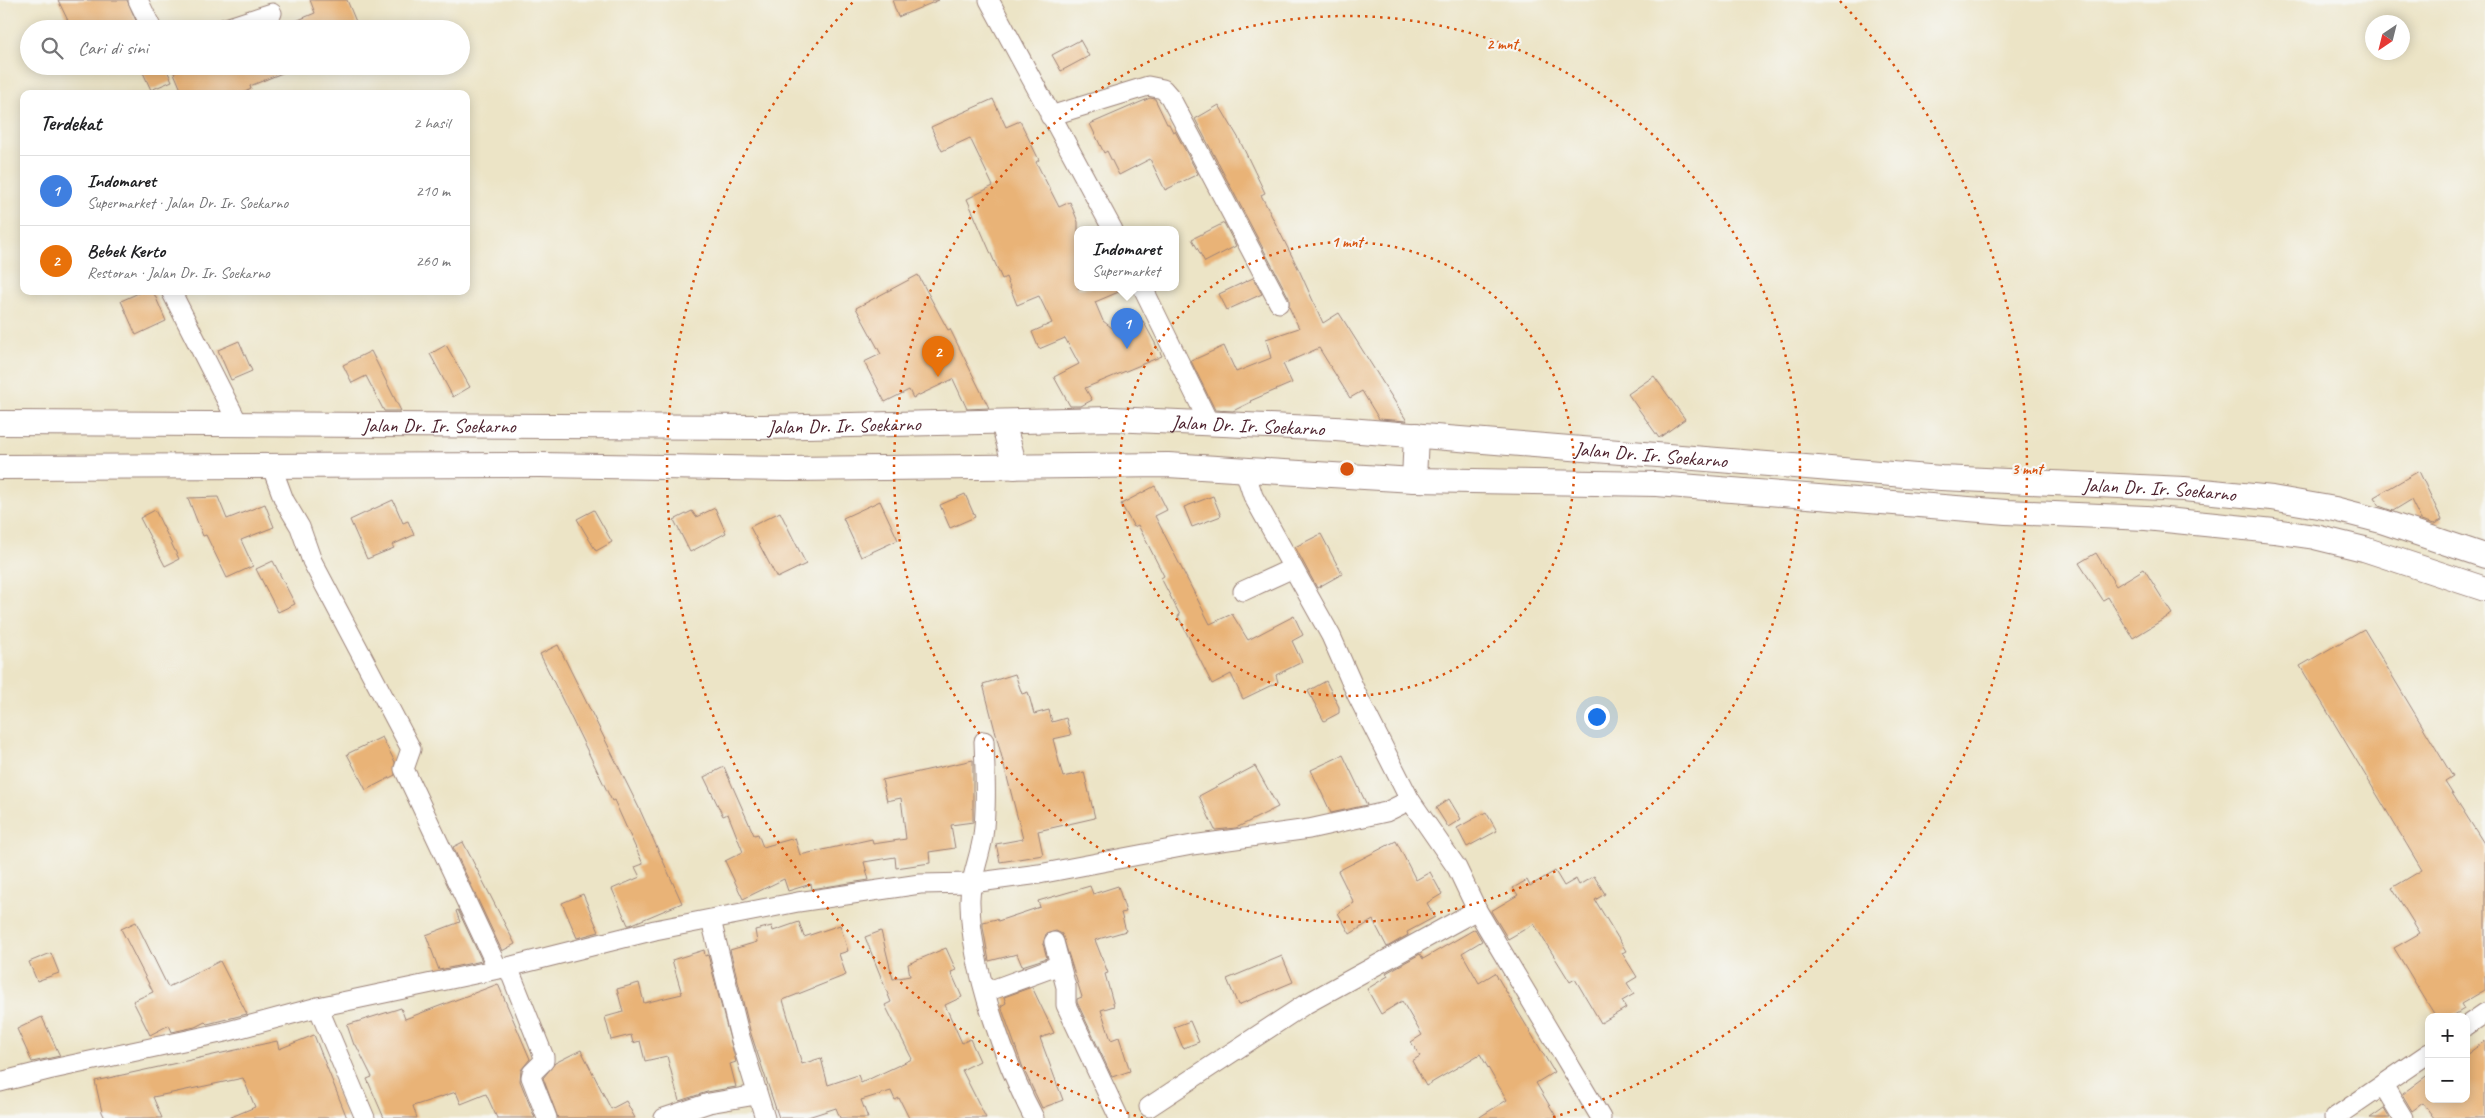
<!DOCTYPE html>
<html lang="id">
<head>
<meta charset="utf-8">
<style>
  body { margin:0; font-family:Caveat,sans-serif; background:#f6f6f6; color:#202124 }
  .controls { position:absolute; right:15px; bottom:15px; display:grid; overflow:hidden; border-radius:10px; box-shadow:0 2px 12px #0003 }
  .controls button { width:45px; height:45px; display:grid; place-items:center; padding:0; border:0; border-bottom:1px solid #e0e0e0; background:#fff; color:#202124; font:25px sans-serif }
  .compass { position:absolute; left:2365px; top:15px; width:45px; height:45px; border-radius:50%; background:#fff; box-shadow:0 2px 12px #0003; rotate:215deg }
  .you { position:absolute; left:1596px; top:716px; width:18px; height:18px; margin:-12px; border:4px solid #fff; border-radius:50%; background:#1a73e8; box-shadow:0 0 0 8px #1a73e833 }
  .badge { display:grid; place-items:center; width:32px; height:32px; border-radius:50%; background:#0f766e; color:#fff; font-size:16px; font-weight:700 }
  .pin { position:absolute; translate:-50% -41px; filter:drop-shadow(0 1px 2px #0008) }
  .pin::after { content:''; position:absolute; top:26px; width:18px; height:15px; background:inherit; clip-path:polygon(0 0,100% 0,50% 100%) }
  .popup { position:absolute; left:1074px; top:226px; width:105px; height:65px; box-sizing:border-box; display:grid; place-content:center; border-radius:10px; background:#fff; filter:drop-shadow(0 1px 4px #0005); font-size:16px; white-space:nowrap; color:#757577 }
  .popup b { font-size:19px; color:#202124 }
  .popup::after { content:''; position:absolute; left:50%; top:100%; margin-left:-10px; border:10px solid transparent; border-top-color:#fff }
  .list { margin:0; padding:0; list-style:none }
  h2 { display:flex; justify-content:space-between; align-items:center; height:65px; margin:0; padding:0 20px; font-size:21px }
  h2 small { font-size:16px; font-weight:400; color:#757577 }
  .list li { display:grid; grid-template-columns:32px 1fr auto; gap:15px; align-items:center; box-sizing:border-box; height:70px; padding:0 20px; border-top:1px solid #e0e0e0 }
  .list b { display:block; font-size:19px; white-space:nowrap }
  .list p { margin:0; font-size:16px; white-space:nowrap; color:#757577 }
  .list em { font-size:16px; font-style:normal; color:#757577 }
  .icon { flex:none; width:28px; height:28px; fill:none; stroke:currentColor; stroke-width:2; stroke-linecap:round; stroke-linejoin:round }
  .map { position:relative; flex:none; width:2485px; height:1118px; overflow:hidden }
  .search { position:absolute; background:#fff; box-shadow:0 2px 12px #0003; left:20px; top:20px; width:450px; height:55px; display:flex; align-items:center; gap:12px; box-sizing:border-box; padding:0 18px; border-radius:28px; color:#757577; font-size:19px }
  .panel { position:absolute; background:#fff; box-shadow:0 2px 12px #0003; left:20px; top:90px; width:450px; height:205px; border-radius:10px }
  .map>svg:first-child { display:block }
</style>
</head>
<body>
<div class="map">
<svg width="2485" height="1118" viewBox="0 0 2485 1118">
  <rect width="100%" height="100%" fill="#f6f6f2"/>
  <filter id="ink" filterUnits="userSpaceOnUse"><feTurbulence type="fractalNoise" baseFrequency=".02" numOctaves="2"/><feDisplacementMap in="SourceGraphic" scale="10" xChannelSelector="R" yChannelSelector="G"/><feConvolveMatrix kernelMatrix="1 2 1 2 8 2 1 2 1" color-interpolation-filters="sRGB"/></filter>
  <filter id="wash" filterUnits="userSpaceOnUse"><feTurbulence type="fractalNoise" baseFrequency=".0096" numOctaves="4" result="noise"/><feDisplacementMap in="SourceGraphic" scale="20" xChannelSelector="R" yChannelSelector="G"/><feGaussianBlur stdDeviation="1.12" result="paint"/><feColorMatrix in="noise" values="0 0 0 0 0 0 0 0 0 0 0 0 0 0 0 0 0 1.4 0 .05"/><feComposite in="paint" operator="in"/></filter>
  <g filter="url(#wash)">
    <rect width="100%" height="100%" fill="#ece4c6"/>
    <g id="blocks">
      <!-- building -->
      <g fill="#e9b377">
        <polygon points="58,0 127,0 138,25 130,29 72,29"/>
        <polygon points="310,0 347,0 359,29 277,29 315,13"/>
        <polygon points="892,0 939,0 898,17"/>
        <polygon points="1080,40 1089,56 1061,71 1052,55"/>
        <polygon points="140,66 165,66 172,81 151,90"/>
        <polygon points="189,66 296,66 297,67 250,86 251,89 241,94 183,94 174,73"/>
        <polygon points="1150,98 1155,99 1167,124 1169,124 1173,132 1175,131 1198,174 1165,190 1150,159 1119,175 1107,151 1104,153 1090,124"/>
        <polygon points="993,99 1006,127 1020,121 1039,160 1036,162 1059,207 1070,202 1078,222 1078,288 1128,288 1095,302 1103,321 1116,331 1143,321 1162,356 1085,388 1092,400 1081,406 1070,406 1054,377 1079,364 1065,338 1039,349 1032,332 1052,323 1039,296 1017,305 1006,277 1002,279 967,199 993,186 970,138 942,151 931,127"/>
        <polygon points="1219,105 1239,139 1265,193 1261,195 1300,272 1323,323 1339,313 1407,421 1379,419 1362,391 1350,398 1319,348 1283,364 1292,383 1250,401 1251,402 1233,411 1215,410 1191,361 1224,346 1236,372 1271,358 1266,339 1299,328 1289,307 1289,298 1195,119"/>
        <polygon points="1224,223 1236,246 1205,262 1192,239"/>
        <polygon points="918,275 948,330 950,329 989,408 967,409 953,379 913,398 909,390 885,402 864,362 881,354 856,308"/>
        <polygon points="1253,278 1262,294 1227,310 1219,294"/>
        <polygon points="143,291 153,291 166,321 136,335 121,301"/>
        <polygon points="239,341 252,371 231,380 218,350"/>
        <polygon points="446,345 470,387 453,397 430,354"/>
        <polygon points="371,351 401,411 384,411 366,376 352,383 343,365"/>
        <polygon points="1654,376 1685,419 1659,438 1628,394"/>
        <polygon points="2419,471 2442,520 2434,524 2421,520 2411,500 2393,511 2379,506 2374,497"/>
        <polygon points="1155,486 1167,510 1155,516 1210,624 1232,614 1248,640 1294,616 1303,635 1292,641 1302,662 1276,675 1278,682 1243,699 1231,674 1212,684 1178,616 1180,615 1161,578 1164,576 1138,525 1134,527 1121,504"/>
        <polygon points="965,494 975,517 950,528 940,505"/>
        <polygon points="1213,496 1221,516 1192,527 1184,507"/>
        <polygon points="218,497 227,519 265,504 274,527 241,540 253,566 227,578 206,535 203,536 188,498"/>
        <polygon points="393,500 403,523 408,521 414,535 392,545 394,548 367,559 350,520"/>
        <polygon points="880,501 898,540 861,557 843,518"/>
        <polygon points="715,508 726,533 690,552 674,520 692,511 696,517"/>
        <polygon points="155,510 179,559 165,566 140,518"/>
        <polygon points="594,510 612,542 596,551 577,519"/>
        <polygon points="780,512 806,564 777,578 750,527"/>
        <polygon points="1321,534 1342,574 1317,588 1295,547"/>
        <polygon points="2096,553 2116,586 2144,569 2172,614 2133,638 2108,597 2103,600 2079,563"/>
        <polygon points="273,561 295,604 278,612 256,569"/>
        <polygon points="2364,629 2453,777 2445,782 2485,845 2485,990 2461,1004 2464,1009 2451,1017 2436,1017 2394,948 2420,933 2392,888 2422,870 2300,666"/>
        <polygon points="558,645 640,810 682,903 630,925 628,925 612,889 640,877 635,867 643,864 614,800 612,801 540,654"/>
        <polygon points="1015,674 1022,694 1028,692 1034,714 1049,710 1052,722 1066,718 1071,735 1053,739 1063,777 1084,772 1095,818 1038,831 1043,855 1000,862 996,844 1023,839 983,684"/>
        <polygon points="1326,681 1339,707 1339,713 1324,721 1308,691"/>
        <polygon points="382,737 395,762 395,775 366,790 347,754"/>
        <polygon points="1343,755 1367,805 1331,813 1311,770"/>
        <polygon points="973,760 973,822 951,825 955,848 929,852 930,863 896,868 895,857 864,862 869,880 812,889 811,884 788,891 784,879 743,899 725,861 743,852 728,814 723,816 704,777 724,767 754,835 758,834 763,847 795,838 800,855 872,839 873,844 906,839 901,798 887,801 882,780"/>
        <polygon points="1255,766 1278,807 1236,828 1215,830 1199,796"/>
        <polygon points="1449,799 1461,819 1448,827 1436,808"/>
        <polygon points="1486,812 1497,831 1467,847 1457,828"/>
        <polygon points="1396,841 1416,880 1430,872 1442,894 1427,903 1435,917 1407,932 1408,935 1387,947 1373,920 1350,934 1338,913 1354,903 1338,871"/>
        <polygon points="463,842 515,944 502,951 453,847"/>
        <polygon points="1555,871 1564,886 1576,879 1579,885 1594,876 1605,894 1595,900 1626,951 1622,953 1637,977 1627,983 1634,994 1622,1001 1626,1008 1601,1023 1575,979 1570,982 1534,924 1508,939 1491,911 1518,895 1513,888 1527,880 1530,886"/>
        <polygon points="1090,886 1093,894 1118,886 1126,912 1121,913 1126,931 1095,940 1108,973 1105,974 1114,1006 1101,1010 1111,1040 1119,1037 1130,1071 1112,1077 1077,1002 1077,999 1082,997 1062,934 1056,931 1046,934 1043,944 1047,958 1022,966 1017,954 989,961 983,927 983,922 997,919 998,921 1040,907 1038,901"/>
        <polygon points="583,894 599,932 577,938 562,903"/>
        <polygon points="458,910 482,961 439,970 426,935 460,922 456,911"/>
        <polygon points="136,922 168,987 220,961 247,1014 207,1024 205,1022 195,1027 172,1032 169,1025 150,1035 133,1001 153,992 121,929"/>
        <polygon points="799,922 804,937 840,925 848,951 839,954 846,975 783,1000 802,1064 821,1058 828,1085 858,1075 861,1083 912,1059 885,1005 891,1002 865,937 881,931 893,979 910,976 908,964 946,948 956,970 951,972 962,997 945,1005 962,1043 970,1039 980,1061 962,1070 986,1118 909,1118 899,1098 895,1100 891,1091 861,1100 868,1118 840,1118 836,1108 805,1118 779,1118 751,1034 730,950 757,942 755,930 772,926 773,931"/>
        <polygon points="1475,929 1482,941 1462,953 1479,983 1495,973 1554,1072 1536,1083 1557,1118 1478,1118 1507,1100 1480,1054 1426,1086 1412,1061 1420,1056 1411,1042 1422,1035 1402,1001 1381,1014 1367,989 1388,976 1386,973 1420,954 1423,959"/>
        <polygon points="704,950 705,956 708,955 736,1062 730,1064 736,1087 707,1092 679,1101 667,1056 645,1061 640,1041 633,1043 631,1035 611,1040 605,1017 623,1012 617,989 639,983 644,1003 682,994 672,960"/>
        <polygon points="51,953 59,973 37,981 29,962"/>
        <polygon points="1282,956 1293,982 1238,1005 1227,979"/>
        <polygon points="498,984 530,1059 521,1070 520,1081 535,1118 497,1118 486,1094 461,1104 456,1092 413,1106 417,1118 384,1118 367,1079 372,1077 356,1045 354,1045 347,1025 401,1008 405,1019"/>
        <polygon points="1032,987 1054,1033 1040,1038 1063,1100 1042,1108 1023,1068 1001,1006 1006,1003 1004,997"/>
        <polygon points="42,1017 60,1056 32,1062 17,1029"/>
        <polygon points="1190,1021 1199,1042 1183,1048 1174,1027"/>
        <polygon points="314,1035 347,1118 229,1118 255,1107 243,1078 153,1097 162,1118 105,1118 102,1112 95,1081 277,1041 279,1049"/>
        <polygon points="2485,1041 2485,1118 2434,1118 2423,1103 2412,1111 2402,1094 2429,1074 2428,1099 2466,1099 2466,1055"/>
        <polygon points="581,1050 611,1109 626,1101 635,1118 558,1118 543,1078 555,1063"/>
        <polygon points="2384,1108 2390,1118 2370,1118"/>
      </g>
    </g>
  </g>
  <g filter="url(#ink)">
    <use href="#blocks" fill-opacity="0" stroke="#9b8278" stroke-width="1"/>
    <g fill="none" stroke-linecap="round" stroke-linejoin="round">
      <defs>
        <g id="minor">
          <polyline points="138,0 152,29"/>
          <polyline points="989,0 1113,230"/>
          <polyline points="223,29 272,13"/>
          <polyline points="1050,116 1148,86 1163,89 1170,97 1279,303"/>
          <polyline points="1143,288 1210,425"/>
          <polyline points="171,291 239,425"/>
          <polyline points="271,465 284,500 300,527 312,561 411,749 404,769 498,969"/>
          <polyline points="1244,468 1253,496 1331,636 1357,695 1410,800 1457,868 1477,910 1601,1118"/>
          <polyline points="1243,591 1293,568"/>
          <path d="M984 741C985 772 987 804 983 836 980 858 969 881 970 903 971 968 1004 1061 1034 1118"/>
          <polyline points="711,920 740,1037 765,1118"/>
          <polyline points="1054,942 1066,987 1066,1005 1119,1118"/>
          <polyline points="508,967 544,1057 544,1061 532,1073 531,1077 547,1118"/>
          <polyline points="986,992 1060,965"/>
          <polyline points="318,1007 365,1118"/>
          <polyline points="2466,1026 2485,1013"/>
          <polyline points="0,1082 48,1070 225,1032 318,1007 508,967 655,930 798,902 920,884 972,883 1039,874 1192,845 1309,829 1386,812 1410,800"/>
          <polyline points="2383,1085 2403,1118"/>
          <polyline points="1149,1107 1304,1005 1477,910"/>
          <polyline points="664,1118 709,1103 756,1095"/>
          <polyline points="2334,1118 2429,1053"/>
        </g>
        <g id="major">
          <polyline points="1003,422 1015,467"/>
          <path id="s1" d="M0 423 763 427 1112 419 1336 429 1941 478 2184 489 2272 498 2335 509 2381 521 2485 556"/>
          <polyline points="0,467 540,465 788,469 1168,465 1414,480 1657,484 2006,512 2146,518 2274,531 2315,537 2364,549 2485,589"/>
          <polyline points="1414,480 1416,435"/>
        </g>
      </defs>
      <!-- minor casing -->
      <use href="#minor" stroke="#9b8278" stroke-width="21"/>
      <!-- major casing -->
      <use href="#major" stroke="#9b8278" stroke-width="26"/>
      <!-- minor -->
      <use href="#minor" stroke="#fff" stroke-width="19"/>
      <!-- major -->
      <use href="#major" stroke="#fff" stroke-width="24"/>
    </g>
  </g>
  <!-- distance rings -->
  <g fill="none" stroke="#d8530f" stroke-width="2.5" stroke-dasharray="2.5 5">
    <circle cx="1347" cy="469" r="227"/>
    <circle cx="1347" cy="469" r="453"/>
    <path d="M1143 1118A680 680 0 0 1 854 1M1840 1A680 680 0 0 1 1551 1118"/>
  </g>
  <g text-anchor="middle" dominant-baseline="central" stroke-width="4.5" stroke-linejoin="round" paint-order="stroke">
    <!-- street labels -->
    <g font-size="20" fill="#4a1f2b" stroke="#f6f6f2">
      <text stroke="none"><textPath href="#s1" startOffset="439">Jalan Dr. Ir. Soekarno</textPath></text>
      <text stroke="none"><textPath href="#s1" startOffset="844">Jalan Dr. Ir. Soekarno</textPath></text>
      <text stroke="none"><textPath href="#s1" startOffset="1248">Jalan Dr. Ir. Soekarno</textPath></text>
      <text stroke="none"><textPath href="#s1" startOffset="1652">Jalan Dr. Ir. Soekarno</textPath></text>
      <text stroke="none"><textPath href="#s1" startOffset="2162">Jalan Dr. Ir. Soekarno</textPath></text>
    </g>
  </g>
  <circle cx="1347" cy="469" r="8" fill="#d8530f" stroke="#f6f6f2" stroke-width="2.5"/>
  <g font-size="15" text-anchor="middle" font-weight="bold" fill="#d8530f" stroke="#f6f6f2" stroke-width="4.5" stroke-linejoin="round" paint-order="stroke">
    <text x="1502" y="49">2 mnt</text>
    <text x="1347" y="247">1 mnt</text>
    <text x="2027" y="474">3 mnt</text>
  </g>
</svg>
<div class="controls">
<button>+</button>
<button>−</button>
</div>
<svg class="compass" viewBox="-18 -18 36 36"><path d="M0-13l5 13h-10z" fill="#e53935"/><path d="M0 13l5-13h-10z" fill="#757577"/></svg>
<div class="you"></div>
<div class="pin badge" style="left:1127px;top:349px;background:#3f7fe0">1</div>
<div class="popup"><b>Indomaret</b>Supermarket</div>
<div class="pin badge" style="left:938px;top:377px;background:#e8710a">2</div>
<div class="search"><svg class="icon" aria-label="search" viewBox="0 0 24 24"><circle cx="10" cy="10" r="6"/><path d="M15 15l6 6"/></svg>Cari di sini</div>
<section class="panel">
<h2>Terdekat<small>2 hasil</small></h2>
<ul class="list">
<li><span class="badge" style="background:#3f7fe0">1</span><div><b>Indomaret</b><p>Supermarket · Jalan Dr. Ir. Soekarno</p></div><em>210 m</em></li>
<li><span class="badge" style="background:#e8710a">2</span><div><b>Bebek Kerto</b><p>Restoran · Jalan Dr. Ir. Soekarno</p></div><em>260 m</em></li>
</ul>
</section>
</div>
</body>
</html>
